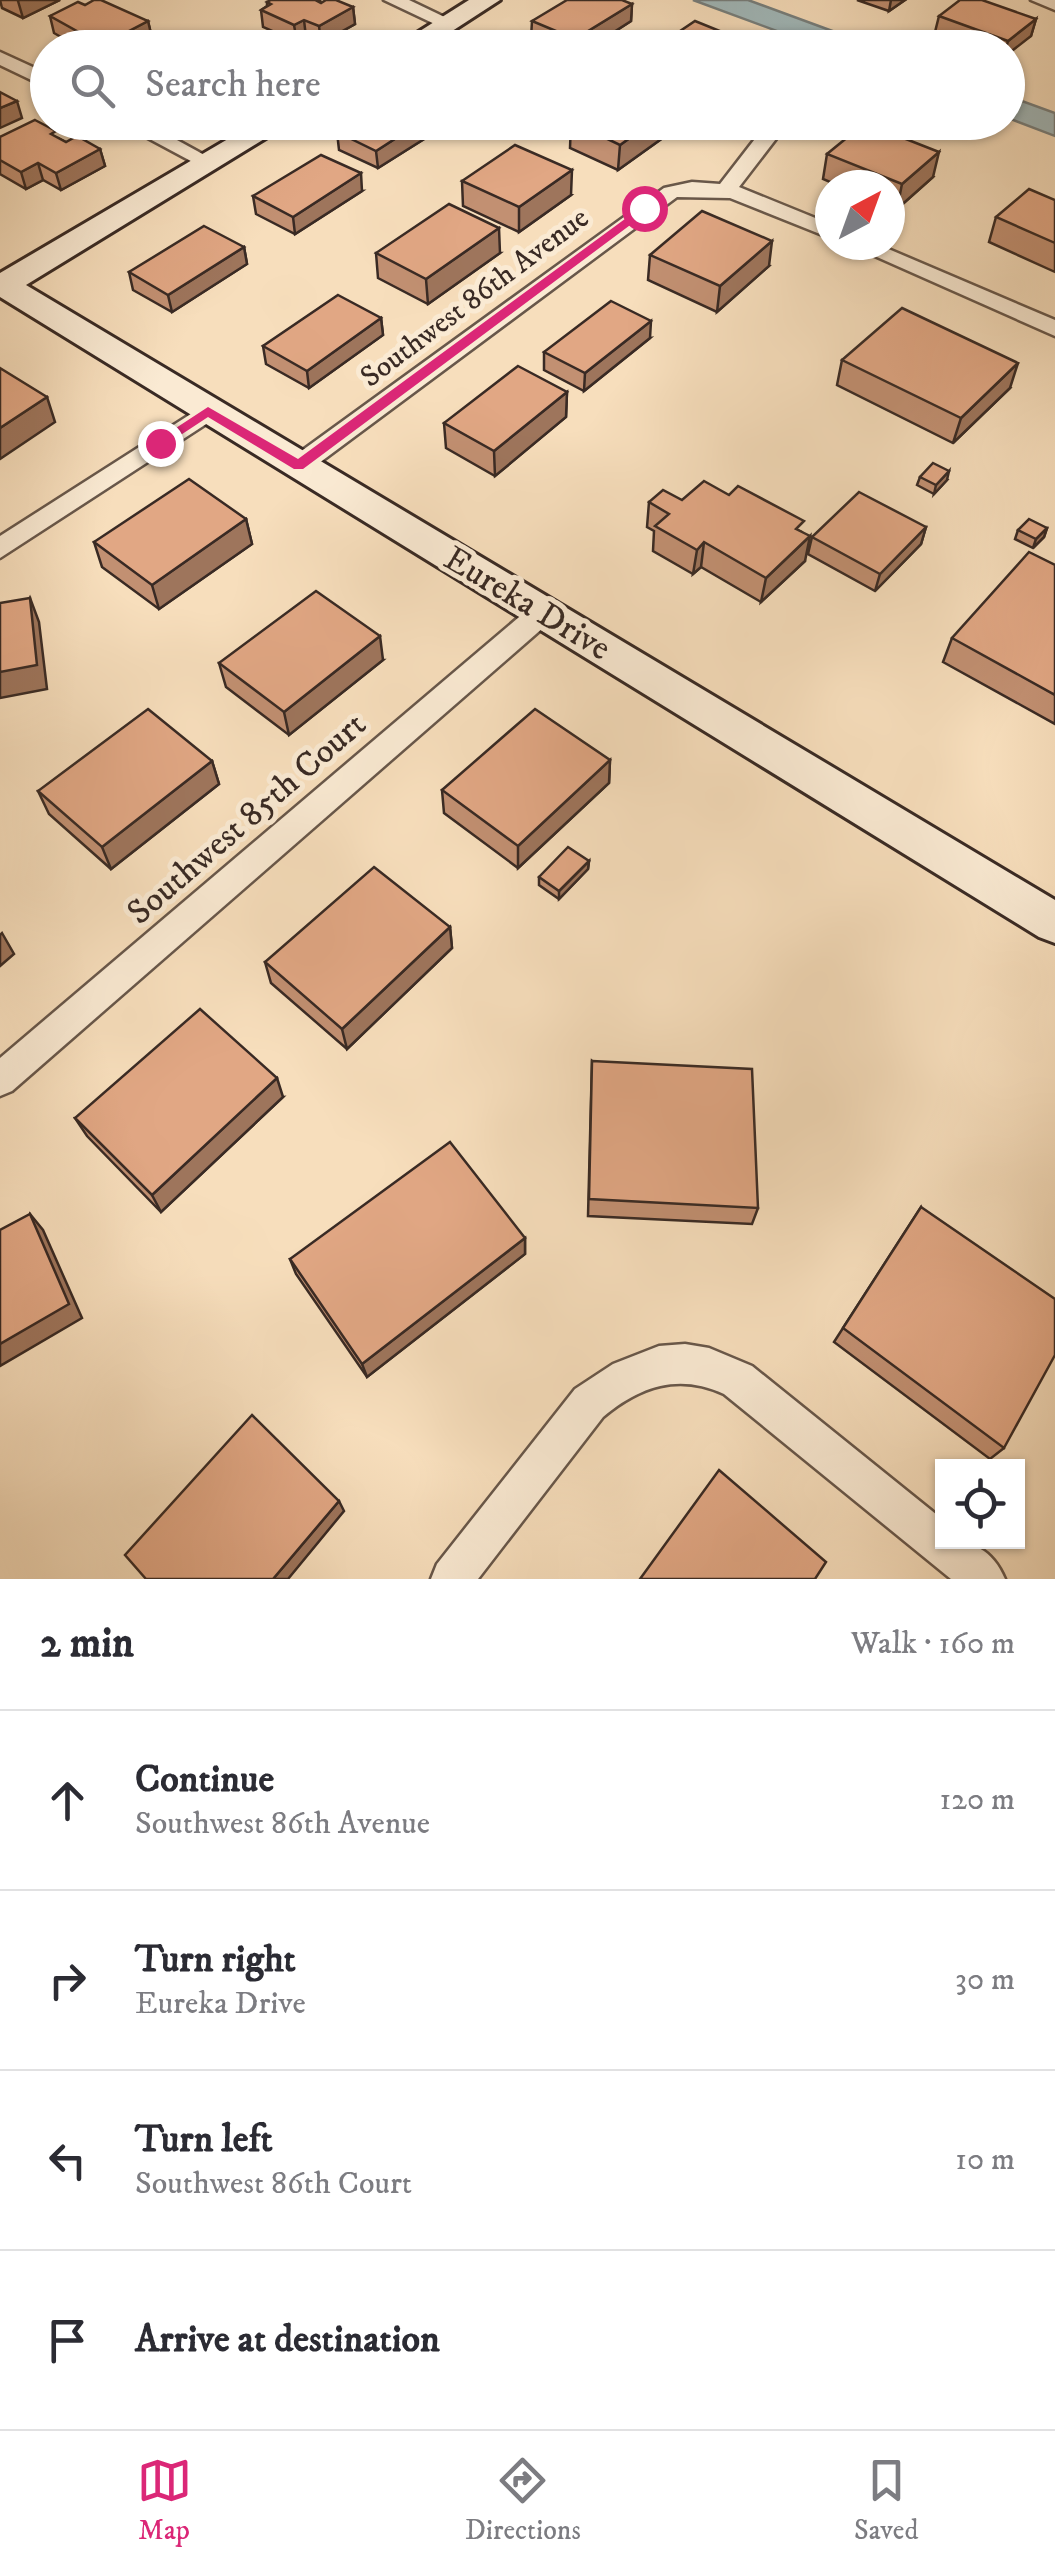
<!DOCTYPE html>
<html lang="en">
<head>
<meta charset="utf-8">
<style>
  body { margin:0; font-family:"IM FELL DW Pica",serif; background:#f2f2f3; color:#2b2b33 }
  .controls { position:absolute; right:30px; bottom:30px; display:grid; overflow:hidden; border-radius:0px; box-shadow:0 2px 8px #0004 }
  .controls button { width:90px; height:90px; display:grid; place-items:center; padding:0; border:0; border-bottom:2px solid #e1e1e2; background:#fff; color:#2b2b33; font:50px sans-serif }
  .compass { position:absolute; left:815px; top:170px; width:90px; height:90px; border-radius:50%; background:#fff; box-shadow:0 2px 8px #0004; rotate:41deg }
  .stop { position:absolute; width:30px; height:30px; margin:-22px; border:8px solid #db2777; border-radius:50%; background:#fff }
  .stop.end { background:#db2777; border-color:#fff; box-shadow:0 2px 10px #0008 }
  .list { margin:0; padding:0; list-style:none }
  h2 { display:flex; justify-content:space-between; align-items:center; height:130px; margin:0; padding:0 40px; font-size:42px }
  h2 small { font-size:32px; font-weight:400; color:#7c7c81 }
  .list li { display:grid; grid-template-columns:65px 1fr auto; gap:30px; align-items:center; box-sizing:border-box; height:180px; padding:0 40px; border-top:2px solid #e1e1e2 }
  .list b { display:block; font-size:38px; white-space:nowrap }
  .list p { margin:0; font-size:32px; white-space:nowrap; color:#7c7c81 }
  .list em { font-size:32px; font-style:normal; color:#7c7c81 }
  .icon { flex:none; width:55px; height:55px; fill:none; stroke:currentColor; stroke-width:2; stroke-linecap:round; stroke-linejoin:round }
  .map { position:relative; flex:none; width:1055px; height:1579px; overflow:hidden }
  .search { position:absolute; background:#fff; box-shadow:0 2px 8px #0004; left:30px; right:30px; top:30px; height:110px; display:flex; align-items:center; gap:25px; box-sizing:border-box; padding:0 35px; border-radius:55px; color:#7c7c81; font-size:38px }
  .sheet { height:850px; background:#fff }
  nav { display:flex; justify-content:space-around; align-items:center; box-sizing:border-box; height:140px; border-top:2px solid #e1e1e2; background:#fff; font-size:28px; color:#7c7c81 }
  nav a { display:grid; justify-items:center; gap:5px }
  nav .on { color:#db2777 }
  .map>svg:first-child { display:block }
</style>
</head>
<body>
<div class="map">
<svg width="1055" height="1579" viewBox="0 0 1055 1579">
  <rect width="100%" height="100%" fill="#f7debc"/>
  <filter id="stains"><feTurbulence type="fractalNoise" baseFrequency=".002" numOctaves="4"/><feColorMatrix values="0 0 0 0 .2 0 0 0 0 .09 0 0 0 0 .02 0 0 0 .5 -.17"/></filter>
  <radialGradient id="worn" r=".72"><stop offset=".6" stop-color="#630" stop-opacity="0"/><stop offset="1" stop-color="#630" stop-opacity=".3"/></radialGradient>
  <!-- water -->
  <g fill="#a1b9bb" stroke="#77807f" stroke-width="2.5">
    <polygon points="693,0 748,0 876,47 820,47"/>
    <polygon points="1008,96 1055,113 1055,136 1008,118"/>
  </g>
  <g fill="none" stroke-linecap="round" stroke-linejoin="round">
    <defs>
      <g id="street">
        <polygon points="384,0 409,0 457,23 455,27 441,27"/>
        <polygon points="1031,0 1055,0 1055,10"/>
        <polygon points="0,52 48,74 48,88 0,65"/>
        <polygon points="118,122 144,122 219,163 216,167 202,167"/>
        <polygon points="768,122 789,122 739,187 830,224 830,238 730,198 677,197 307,472 289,472 285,466 289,460 664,188 692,182 720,184"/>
        <polygon points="850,245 879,245 1055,320 1055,336"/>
        <polygon points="208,403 220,411 217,417 0,558 0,536"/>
        <polygon points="542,603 552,606 556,613 552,620 12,1091 0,1096 0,1058 532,606"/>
        <path d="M685 1344 709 1348 752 1366 942 1519V1541C973 1541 992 1549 1005 1579H951L724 1394C679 1373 640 1386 603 1417L478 1579H431L437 1564 575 1389 613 1364 659 1346Z"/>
      </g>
      <g id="secondary">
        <polygon points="469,0 500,0 426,48 393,48"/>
        <polygon points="257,122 292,122 26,285 1055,900 1055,943 1039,937 0,297 0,273"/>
      </g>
    </defs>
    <!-- street casing -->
    <use href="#street" stroke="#68574a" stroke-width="5"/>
    <!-- secondary casing -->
    <use href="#secondary" stroke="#392a24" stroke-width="6"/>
    <!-- street -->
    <use href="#street" fill="#faead3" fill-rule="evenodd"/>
    <!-- secondary -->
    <use href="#secondary" fill="#faead3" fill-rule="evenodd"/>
  </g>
  <!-- wall -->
  <g fill="#c29072" stroke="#392a24" stroke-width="2.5">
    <polygon points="0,0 60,0 23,18 2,8"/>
    <polygon points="320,0 321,3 353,7 355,24 321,43 306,37 297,42 263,27 261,10 267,6 267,2"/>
    <polygon points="857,0 905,0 889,11"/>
    <polygon points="632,4 631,21 589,48 554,48 531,38 532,21"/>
    <polygon points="85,5 148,21 152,38 134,48 80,48 54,33 50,16"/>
    <polygon points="939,16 1036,19 1031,36 1008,48 976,48 935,32"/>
    <polygon points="571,123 678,127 618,170 570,148"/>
    <polygon points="440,129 378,168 339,150 337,132"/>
    <polygon points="0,137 58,138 66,142 100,149 105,166 61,190 43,180 26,189 0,174"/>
    <polygon points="827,154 933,177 897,209 890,207 890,185 837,185 823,179"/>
    <polygon points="462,181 571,195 519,232 463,206"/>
    <polygon points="362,191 295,234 256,214 253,196"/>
    <polygon points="1055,200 1055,272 989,242 996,217"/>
    <polygon points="244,247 247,264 172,312 133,290 129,272"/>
    <polygon points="376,253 500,253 428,304 378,278"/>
    <polygon points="650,255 769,266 717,312 648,280"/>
    <polygon points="381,318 383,335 309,388 266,364 263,346"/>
    <polygon points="650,338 584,391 544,370 544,352"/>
    <polygon points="842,360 1010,388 953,443 837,385"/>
    <polygon points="567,392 566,417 495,476 446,448 444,423"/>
    <polygon points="920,477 947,480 934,494 917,485"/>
    <polygon points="729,495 802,532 805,561 761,602 701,567 693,574 653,551 654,531 647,527 649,502 682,500"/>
    <polygon points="246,519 252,544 159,609 102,567 94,542"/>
    <polygon points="926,527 921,544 875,591 808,554 812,537"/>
    <polygon points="1047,528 1044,537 1033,548 1015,539 1018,530"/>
    <polygon points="1055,565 1055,724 943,662 952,638"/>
    <polygon points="383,660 289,735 226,687 219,663"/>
    <polygon points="610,760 609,783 518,868 444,813 442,790"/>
    <polygon points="212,761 219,784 111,869 49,814 38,791"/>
    <polygon points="589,861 588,869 559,899 539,885 539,877"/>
    <polygon points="450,927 452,948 347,1049 271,983 265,962"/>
    <polygon points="592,1061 758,1208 752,1224 588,1216"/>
    <polygon points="283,1097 161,1212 87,1136 75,1118"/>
    <polygon points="921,1207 1004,1448 990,1459 834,1342"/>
    <polygon points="525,1238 525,1254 367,1377 296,1274 290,1259"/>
  </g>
  <!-- shaded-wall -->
  <g fill="#9e755c" stroke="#392a24" stroke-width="2.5">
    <polygon points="20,0 60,0 23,18 18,1"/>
    <polygon points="891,0 905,0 889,11"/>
    <polygon points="632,4 631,21 589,48 575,48 575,39"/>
    <polygon points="353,7 355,24 321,43 319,26"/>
    <polygon points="1036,19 1031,36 1008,54 1008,48 1006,48 1008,41"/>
    <polygon points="304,20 306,37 297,42 294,25"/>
    <polygon points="148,21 152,38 134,48 103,48 102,45"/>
    <polygon points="17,101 22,118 0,128 0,108"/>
    <polygon points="421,122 440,122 440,129 378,168 376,151"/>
    <polygon points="652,122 679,122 678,127 618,170 620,145"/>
    <polygon points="100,149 105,166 61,190 56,173"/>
    <polygon points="939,152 933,177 897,209 902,184"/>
    <polygon points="38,163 43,180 26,189 21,172"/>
    <polygon points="572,170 571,195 519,232 519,207"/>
    <polygon points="361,173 362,191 295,234 293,217"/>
    <polygon points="499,228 500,253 428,304 426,279"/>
    <polygon points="772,241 769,266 717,312 720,286"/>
    <polygon points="244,247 247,264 172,312 168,295"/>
    <polygon points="381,318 383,335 309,388 307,371"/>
    <polygon points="651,321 650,338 584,391 585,373"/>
    <polygon points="1018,363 1010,388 953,443 961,418"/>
    <polygon points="567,392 566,417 495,476 494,451"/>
    <polygon points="47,397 55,422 0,459 0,428"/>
    <polygon points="949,471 947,480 934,494 936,485"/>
    <polygon points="246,519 252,544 159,609 152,585"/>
    <polygon points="926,527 921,544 875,591 880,574"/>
    <polygon points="1047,528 1044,537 1033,548 1036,539"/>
    <polygon points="810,536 805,561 761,602 766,578"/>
    <polygon points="704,542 701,567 693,574 697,550"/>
    <polygon points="30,598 39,622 47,689 0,698 0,672"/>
    <polygon points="380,636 383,660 289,735 284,712"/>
    <polygon points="610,760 609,783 518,868 518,846"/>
    <polygon points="212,761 219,784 111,869 102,847"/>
    <polygon points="589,861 588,869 559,899 559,891"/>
    <polygon points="450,927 452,948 347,1049 342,1029"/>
    <polygon points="2,933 14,954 0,966 0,935"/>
    <polygon points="277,1078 283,1097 161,1212 152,1195"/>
    <polygon points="30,1214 43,1230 82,1318 0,1366 0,1344"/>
    <polygon points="525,1238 525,1254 367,1377 362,1364"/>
    <polygon points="339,1501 344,1511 288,1579 273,1579"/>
  </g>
  <!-- building -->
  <g fill="#e1a784" stroke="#392a24" stroke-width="2.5">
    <polygon points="94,0 101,0 148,21 102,45 50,16 78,2 85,5"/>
    <polygon points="271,0 315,0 321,3 326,0 336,0 353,7 319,26 304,20 294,25 261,10 271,4 267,2"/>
    <polygon points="567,0 622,0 632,4 575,39 532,21"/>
    <polygon points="960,0 982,0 1036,19 1008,41 939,16"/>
    <polygon points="695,21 742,40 730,48 655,48"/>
    <polygon points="203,41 217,48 183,48 188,45 192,47"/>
    <polygon points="492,43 503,48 485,48"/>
    <polygon points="0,92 17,101 0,108"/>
    <polygon points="35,120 56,131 51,134 66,142 77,136 100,149 56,173 38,163 21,172 0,160 0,137"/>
    <polygon points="354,122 421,122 376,151 337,132"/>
    <polygon points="572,122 652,122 620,145"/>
    <polygon points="865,123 939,152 902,184 827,154"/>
    <polygon points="515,145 572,170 519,207 462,181"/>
    <polygon points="321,155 361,173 293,217 253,196"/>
    <polygon points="1029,189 1055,200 1055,243 996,217"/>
    <polygon points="449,204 499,228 426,279 376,253"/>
    <polygon points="702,211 772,241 720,286 650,255"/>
    <polygon points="204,226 244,247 168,295 129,272"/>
    <polygon points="338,295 381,318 307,371 263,346"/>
    <polygon points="611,301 651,321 585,373 544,352"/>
    <polygon points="902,308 1018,363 961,418 842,360"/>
    <polygon points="518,366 567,392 494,451 444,423"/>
    <polygon points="0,368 47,397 0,428"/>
    <polygon points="933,463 949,471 936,485 920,477"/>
    <polygon points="189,479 246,519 152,585 94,542"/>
    <polygon points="704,481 729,495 738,486 804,521 796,529 810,536 766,578 704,542 697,550 655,526 669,514 649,502 663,490 682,500"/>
    <polygon points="859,492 926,527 880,574 812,537"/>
    <polygon points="1029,519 1047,528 1036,539 1018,530"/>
    <polygon points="1029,552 1055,565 1055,695 952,638"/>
    <polygon points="316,591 380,636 284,712 219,663"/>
    <polygon points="30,598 37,665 0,672 0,603"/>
    <polygon points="148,709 212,761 102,847 38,791"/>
    <polygon points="535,709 610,760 518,846 442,790"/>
    <polygon points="568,847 589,861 559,891 539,877"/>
    <polygon points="374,867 450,927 342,1029 265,962"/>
    <polygon points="200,1009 277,1078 152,1195 75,1118"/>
    <polygon points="592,1061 752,1069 758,1208 589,1199"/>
    <polygon points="450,1142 525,1238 362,1364 290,1259"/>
    <polygon points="921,1207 1055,1299 1055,1355 1004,1448 843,1328"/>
    <polygon points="30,1214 69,1304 0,1344 0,1230"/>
    <polygon points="252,1415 339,1501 273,1579 146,1579 125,1555"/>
    <polygon points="719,1470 826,1562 815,1579 640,1579"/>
  </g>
  <!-- route -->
  <polygon fill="#db2777" points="644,205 649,211 303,469 294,469 208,417 164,446 153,443 208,407 298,459"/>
  <g text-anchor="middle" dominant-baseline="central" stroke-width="10" stroke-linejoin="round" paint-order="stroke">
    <!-- far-street labels -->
    <g font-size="30" fill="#392a24" stroke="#faead3">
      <text transform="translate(475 298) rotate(-37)">Southwest 86th Avenue</text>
    </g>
    <!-- street labels -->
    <g font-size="35" fill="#392a24" stroke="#faead3">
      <text transform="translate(527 604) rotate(31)">Eureka Drive</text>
      <text transform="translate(247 819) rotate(-41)">Southwest 85th Court</text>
    </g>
  </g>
  <rect width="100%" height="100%" filter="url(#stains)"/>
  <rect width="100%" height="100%" fill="url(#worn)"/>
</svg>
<div class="controls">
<button><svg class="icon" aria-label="locate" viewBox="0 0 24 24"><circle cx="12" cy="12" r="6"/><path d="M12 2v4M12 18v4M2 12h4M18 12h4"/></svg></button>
</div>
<svg class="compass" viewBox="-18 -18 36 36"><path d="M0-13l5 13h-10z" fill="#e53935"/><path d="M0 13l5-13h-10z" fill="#7c7c81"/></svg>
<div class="stop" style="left:644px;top:208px"></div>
<div class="stop end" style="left:160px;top:443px"></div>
<div class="search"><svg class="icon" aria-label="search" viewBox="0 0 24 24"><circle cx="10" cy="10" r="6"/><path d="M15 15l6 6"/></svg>Search here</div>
</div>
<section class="sheet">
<h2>2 min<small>Walk · 160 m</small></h2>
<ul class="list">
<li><svg class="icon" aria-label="ahead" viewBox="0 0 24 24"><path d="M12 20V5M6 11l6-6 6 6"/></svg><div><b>Continue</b><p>Southwest 86th Avenue</p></div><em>120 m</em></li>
<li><svg class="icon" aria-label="right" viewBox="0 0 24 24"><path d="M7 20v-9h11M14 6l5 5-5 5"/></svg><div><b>Turn right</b><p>Eureka Drive</p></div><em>30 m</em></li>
<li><svg class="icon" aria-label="left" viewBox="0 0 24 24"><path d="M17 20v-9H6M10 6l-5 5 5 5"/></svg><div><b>Turn left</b><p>Southwest 86th Court</p></div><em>10 m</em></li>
<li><svg class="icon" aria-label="arrive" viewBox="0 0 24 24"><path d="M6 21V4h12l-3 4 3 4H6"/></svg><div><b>Arrive at destination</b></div></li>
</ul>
</section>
<nav>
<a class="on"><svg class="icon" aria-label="map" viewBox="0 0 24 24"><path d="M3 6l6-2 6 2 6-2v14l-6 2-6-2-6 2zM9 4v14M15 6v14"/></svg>Map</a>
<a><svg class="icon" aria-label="directions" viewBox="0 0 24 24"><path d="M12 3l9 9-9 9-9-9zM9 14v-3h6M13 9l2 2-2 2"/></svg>Directions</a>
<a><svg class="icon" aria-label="saved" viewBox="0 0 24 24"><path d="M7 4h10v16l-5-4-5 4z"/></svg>Saved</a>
</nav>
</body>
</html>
